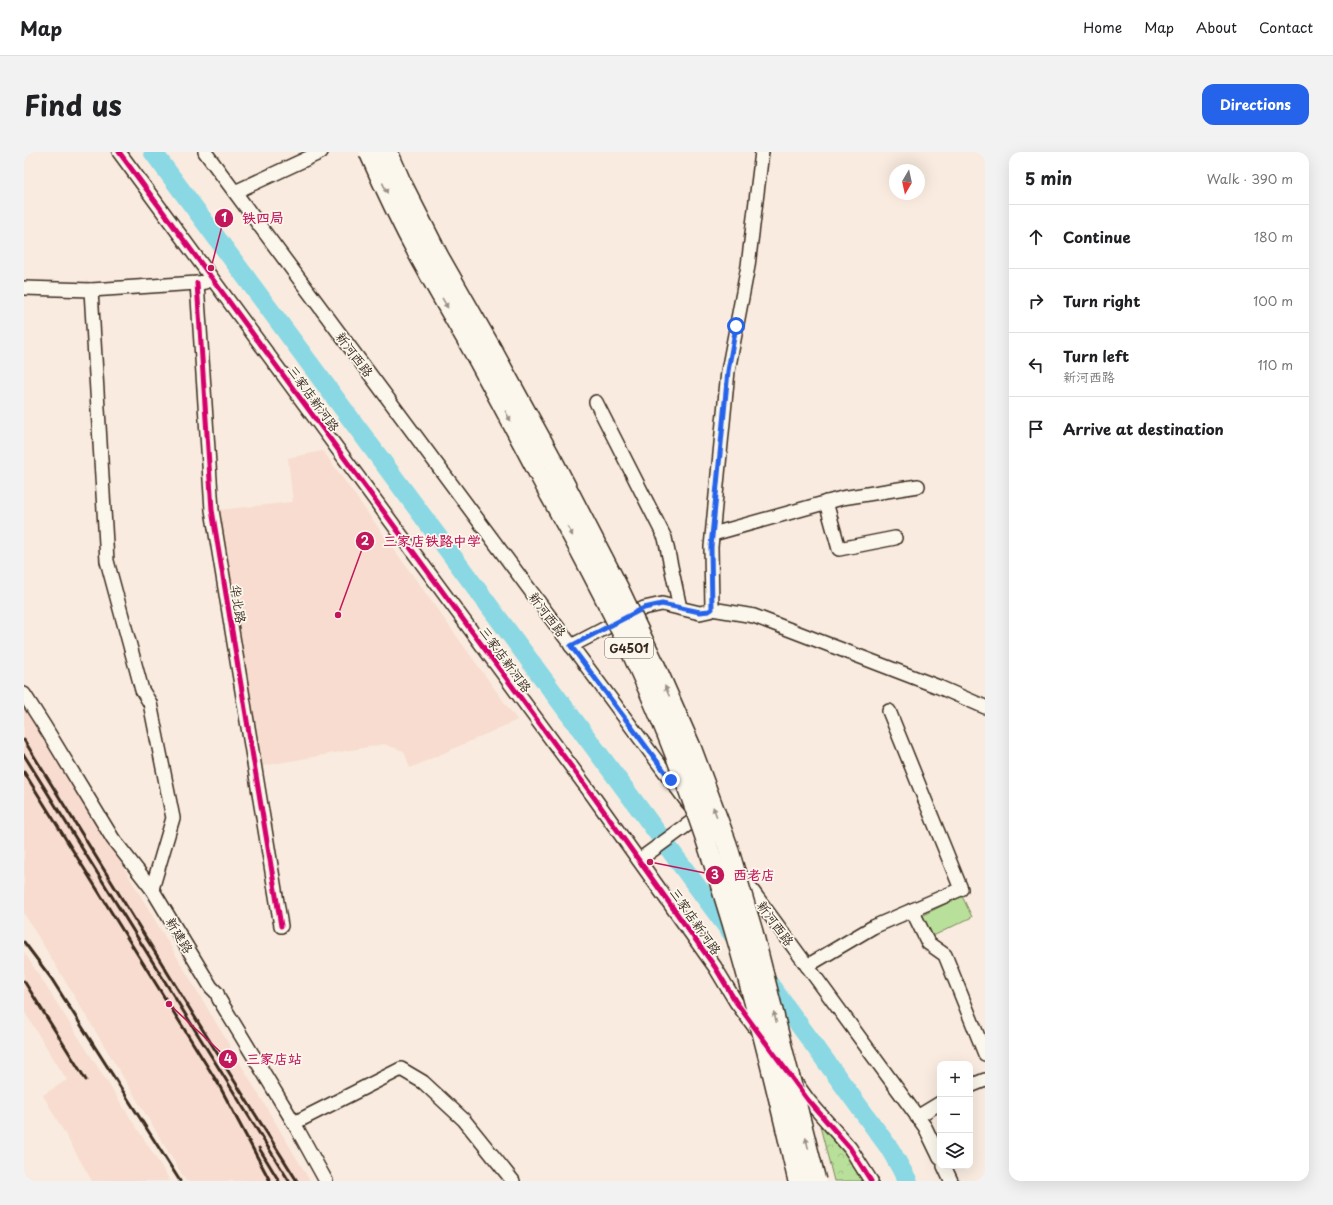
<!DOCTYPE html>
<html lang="en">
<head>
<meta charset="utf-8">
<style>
  body { margin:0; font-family:"Playpen Sans","LXGW WenKai TC",sans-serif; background:#f2f2f2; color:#202124 }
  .controls { position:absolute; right:12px; bottom:12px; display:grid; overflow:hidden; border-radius:8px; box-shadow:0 4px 16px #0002 }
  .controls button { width:36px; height:36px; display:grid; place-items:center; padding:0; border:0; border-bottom:1px solid #e0e0e0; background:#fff; color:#202124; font:20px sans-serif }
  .compass { position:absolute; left:865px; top:12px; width:36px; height:36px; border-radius:50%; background:#fff; box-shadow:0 4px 16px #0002; rotate:189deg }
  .stop { position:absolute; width:12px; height:12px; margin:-9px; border:3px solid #2563eb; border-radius:50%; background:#fff }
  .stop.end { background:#2563eb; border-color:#fff; box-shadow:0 1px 4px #0008 }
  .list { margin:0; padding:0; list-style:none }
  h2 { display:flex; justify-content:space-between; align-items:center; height:52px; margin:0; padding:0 16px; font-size:17px }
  h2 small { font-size:13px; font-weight:400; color:#757577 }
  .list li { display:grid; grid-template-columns:26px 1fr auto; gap:12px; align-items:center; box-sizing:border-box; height:64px; padding:0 16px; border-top:1px solid #e0e0e0 }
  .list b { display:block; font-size:15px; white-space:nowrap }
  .list p { margin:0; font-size:13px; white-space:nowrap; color:#757577 }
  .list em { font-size:13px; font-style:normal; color:#757577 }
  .icon { flex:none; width:22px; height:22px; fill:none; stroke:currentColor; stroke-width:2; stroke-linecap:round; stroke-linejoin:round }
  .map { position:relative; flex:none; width:961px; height:1029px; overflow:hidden; border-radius:12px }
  header { display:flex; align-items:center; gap:24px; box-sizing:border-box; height:56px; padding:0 20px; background:#fff; border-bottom:1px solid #e0e0e0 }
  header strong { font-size:19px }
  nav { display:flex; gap:22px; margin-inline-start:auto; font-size:14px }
  .intro { display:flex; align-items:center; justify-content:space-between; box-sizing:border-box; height:96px; padding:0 24px }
  h1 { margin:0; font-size:28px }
  .button { padding:10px 18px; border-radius:12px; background:#2563eb; color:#fff; font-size:14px; font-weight:700 }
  main { display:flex; gap:24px; padding:0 24px }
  aside { flex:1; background:#fff; border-radius:12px; box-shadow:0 4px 16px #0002 }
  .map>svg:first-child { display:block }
</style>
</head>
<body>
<header>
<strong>Map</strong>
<nav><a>Home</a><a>Map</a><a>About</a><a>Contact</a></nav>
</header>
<div class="intro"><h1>Find us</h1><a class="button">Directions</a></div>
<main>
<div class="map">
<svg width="961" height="1029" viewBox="0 0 961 1029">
  <defs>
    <pattern id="forest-crowns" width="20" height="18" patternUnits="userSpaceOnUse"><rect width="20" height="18" fill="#b9e09b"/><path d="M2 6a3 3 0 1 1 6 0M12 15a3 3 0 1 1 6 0" fill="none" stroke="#a0c085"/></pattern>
  </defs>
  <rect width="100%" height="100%" fill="#f9ebdf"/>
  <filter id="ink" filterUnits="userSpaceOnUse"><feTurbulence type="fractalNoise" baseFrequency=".025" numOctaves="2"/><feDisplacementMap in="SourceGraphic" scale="8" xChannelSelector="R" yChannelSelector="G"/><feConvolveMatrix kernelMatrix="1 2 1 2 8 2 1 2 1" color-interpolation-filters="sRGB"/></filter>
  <g filter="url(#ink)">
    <!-- built -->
    <g fill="#f7dccf">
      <polygon points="299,299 493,568 386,616 380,599 360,592 238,614 194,358 269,350 264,306"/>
      <polygon points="0,550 24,588 286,1029 162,1029 0,761"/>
      <polygon points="0,800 139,1017 146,1029 68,1029 19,943 43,928 0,859"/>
    </g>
    <!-- forest -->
    <path fill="url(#forest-crowns)" stroke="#7a855c" d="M796 974C812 991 828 1008 839 1029H810Z"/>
    <!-- pitch -->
    <polygon fill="#b9e09b" stroke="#7a855c" points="938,744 948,765 907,785 897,764"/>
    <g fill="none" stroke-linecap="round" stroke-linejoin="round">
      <!-- river -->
      <g stroke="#89d8e4" stroke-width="19">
        <polyline points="129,0 712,787"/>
        <polyline points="741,826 866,997 884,1029"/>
      </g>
      <defs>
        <g id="minor">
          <polyline points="95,0 569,644 691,815 712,850 735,881"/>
          <polyline points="181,0 664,651"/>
          <polyline points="211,40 297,0"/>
          <polyline points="173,131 188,358 257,774"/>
          <polyline points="0,136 67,138 173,131 182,130"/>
          <polyline points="67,138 83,409 118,538 126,551 149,666 128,737"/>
          <polyline points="572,250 641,386 656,456"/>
          <polyline points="802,350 815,397 871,386"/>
          <polyline points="689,382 818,346 894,334"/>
          <polyline points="688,457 687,395 704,219 724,114 738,0"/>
          <polyline points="547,494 620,456 638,452 676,461 685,459 688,457 730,464 915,535 961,555"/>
          <polyline points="0,542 21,575 89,687 128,737 187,835 193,841 195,847 270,971 302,1029"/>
          <polyline points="615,708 674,665"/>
          <polyline points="716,722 901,975 916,1006"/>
          <polyline points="888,758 904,791 921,803 961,902"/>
          <polyline points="783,814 849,775 937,737 865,559"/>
          <polyline points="769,927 784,948 826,996 847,1029"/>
          <polyline points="946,934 961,928"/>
          <polyline points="893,965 916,951"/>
          <polyline points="270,971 377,917 399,930 440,968 489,1029"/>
          <polyline points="920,1014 927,1029"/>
        </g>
      </defs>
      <!-- minor casing -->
      <use href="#minor" stroke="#3b2a1e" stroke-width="16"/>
      <!-- minor -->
      <use href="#minor" stroke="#fbf7ec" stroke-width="13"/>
      <!-- rail -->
      <g stroke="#3b2a1e" stroke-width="3">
        <polyline points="0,588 206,922 273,1029"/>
        <polyline points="0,603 265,1029"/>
        <polyline points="0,620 195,933 246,1029"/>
        <polyline points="0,790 27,826 156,1029"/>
        <polyline points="0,829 62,928"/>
        <polyline points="235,996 255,1029"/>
      </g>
      <defs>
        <g id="highway-bridge">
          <path d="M345 0C362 39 381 79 402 116 418 146 436 175 452 204 477 250 502 297 526 343 558 401 589 459 616 519 690 682 734 855 774 1029"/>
          <polyline points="364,0 377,30 415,105 467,196 530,311 594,435 631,513 667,595 703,692 729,780 792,1029"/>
        </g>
      </defs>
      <!-- highway-bridge casing -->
      <use href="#highway-bridge" stroke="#3b2a1e" stroke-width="22" stroke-linecap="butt"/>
      <!-- highway-bridge -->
      <use href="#highway-bridge" stroke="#fbf7ec" stroke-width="19"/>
      <defs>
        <g id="cycleway">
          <polyline points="95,0 569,644 691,815 712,850 784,948 826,996 847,1029"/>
          <polyline points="173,131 188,358 257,774"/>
        </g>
      </defs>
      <!-- cycleway casing -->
      <use href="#cycleway" stroke="#fbf7ec" stroke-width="8"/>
      <!-- cycleway -->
      <use href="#cycleway" stroke="#d6006c" stroke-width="5"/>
    </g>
    <!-- one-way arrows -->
    <defs><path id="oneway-solid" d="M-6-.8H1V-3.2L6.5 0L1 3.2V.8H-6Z"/></defs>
    <g fill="#9b9085">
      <use href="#oneway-solid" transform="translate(361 36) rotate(65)"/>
      <use href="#oneway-solid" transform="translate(421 151) rotate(60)"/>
      <use href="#oneway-solid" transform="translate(484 264) rotate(62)"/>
      <use href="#oneway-solid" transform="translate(546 379) rotate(62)"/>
      <use href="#oneway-solid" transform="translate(643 539) rotate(-114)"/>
      <use href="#oneway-solid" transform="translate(691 660) rotate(-110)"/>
      <use href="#oneway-solid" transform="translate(751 865) rotate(-104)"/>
      <use href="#oneway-solid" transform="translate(783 991) rotate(-103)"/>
    </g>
  </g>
  <g fill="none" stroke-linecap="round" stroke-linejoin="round" filter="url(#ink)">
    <!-- route -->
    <polyline stroke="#2563eb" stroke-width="5" points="647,628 547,494 620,456 638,452 676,460 685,459 688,457 687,395 704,219 712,174"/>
  </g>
  <g text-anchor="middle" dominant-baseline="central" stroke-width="3.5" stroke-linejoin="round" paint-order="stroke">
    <!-- shield labels -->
    <rect fill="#fbf7ec" stroke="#75685c" stroke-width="1" x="581" y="486" width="48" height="20" rx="3"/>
    <g font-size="12" font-weight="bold" fill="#3b2a1e">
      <text x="605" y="496">G4501</text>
    </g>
    <!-- street labels -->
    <g font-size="13" fill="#3b2a1e" stroke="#fbf7ec">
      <text transform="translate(331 202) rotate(53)">新河西路</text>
      <text transform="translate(290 246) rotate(54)">三家店新河路</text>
      <text transform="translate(215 452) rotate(81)">华北路</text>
      <text transform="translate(524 462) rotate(53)">新河西路</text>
      <text transform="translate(482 507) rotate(54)">三家店新河路</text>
      <text transform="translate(672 769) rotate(55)">三家店新河路</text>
      <text transform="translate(752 771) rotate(54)">新河西路</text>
      <text transform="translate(156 783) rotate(59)">新建路</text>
    </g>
  </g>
  <!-- callouts -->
  <path fill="none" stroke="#c2185b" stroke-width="1.5" d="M187 116L200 66M314 463L341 389M626 710L691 723M145 852L204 907"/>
  <g fill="#c2185b" stroke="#fbf7ec" stroke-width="1.5">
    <circle cx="187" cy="116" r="4"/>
    <circle cx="314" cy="463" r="4"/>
    <circle cx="626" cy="710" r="4"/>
    <circle cx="145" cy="852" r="4"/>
    <circle cx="200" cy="66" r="10"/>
    <circle cx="341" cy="389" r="10"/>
    <circle cx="691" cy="723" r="10"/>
    <circle cx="204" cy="907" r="10"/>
  </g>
  <g font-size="12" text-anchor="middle" font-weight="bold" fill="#fff">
    <text x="200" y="70">1</text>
    <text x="341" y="393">2</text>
    <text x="691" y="727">3</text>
    <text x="204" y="911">4</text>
  </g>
  <g font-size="14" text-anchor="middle" font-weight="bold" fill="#c2185b" stroke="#fbf7ec" stroke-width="3.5" stroke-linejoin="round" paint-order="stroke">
    <text x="239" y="71">铁四局</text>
    <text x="408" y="394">三家店铁路中学</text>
    <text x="730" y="728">西老店</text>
    <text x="250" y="912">三家店站</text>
  </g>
</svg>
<div class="controls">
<button>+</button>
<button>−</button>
<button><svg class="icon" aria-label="layers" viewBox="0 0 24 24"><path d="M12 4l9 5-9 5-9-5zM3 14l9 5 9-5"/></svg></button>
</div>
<svg class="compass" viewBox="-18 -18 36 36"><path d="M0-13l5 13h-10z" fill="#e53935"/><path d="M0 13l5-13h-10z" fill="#757577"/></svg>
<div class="stop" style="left:712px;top:174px"></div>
<div class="stop end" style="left:647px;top:628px"></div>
</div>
<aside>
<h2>5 min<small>Walk · 390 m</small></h2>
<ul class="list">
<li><svg class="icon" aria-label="ahead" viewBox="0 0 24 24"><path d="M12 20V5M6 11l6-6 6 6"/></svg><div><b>Continue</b></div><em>180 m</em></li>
<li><svg class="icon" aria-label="right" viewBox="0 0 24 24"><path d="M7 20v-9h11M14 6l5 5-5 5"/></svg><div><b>Turn right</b></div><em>100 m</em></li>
<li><svg class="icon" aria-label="left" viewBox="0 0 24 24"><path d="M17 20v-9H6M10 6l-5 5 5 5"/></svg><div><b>Turn left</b><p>新河西路</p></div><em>110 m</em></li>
<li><svg class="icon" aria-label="arrive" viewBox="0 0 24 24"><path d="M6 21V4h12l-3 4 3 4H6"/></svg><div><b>Arrive at destination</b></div></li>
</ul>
</aside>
</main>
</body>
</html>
